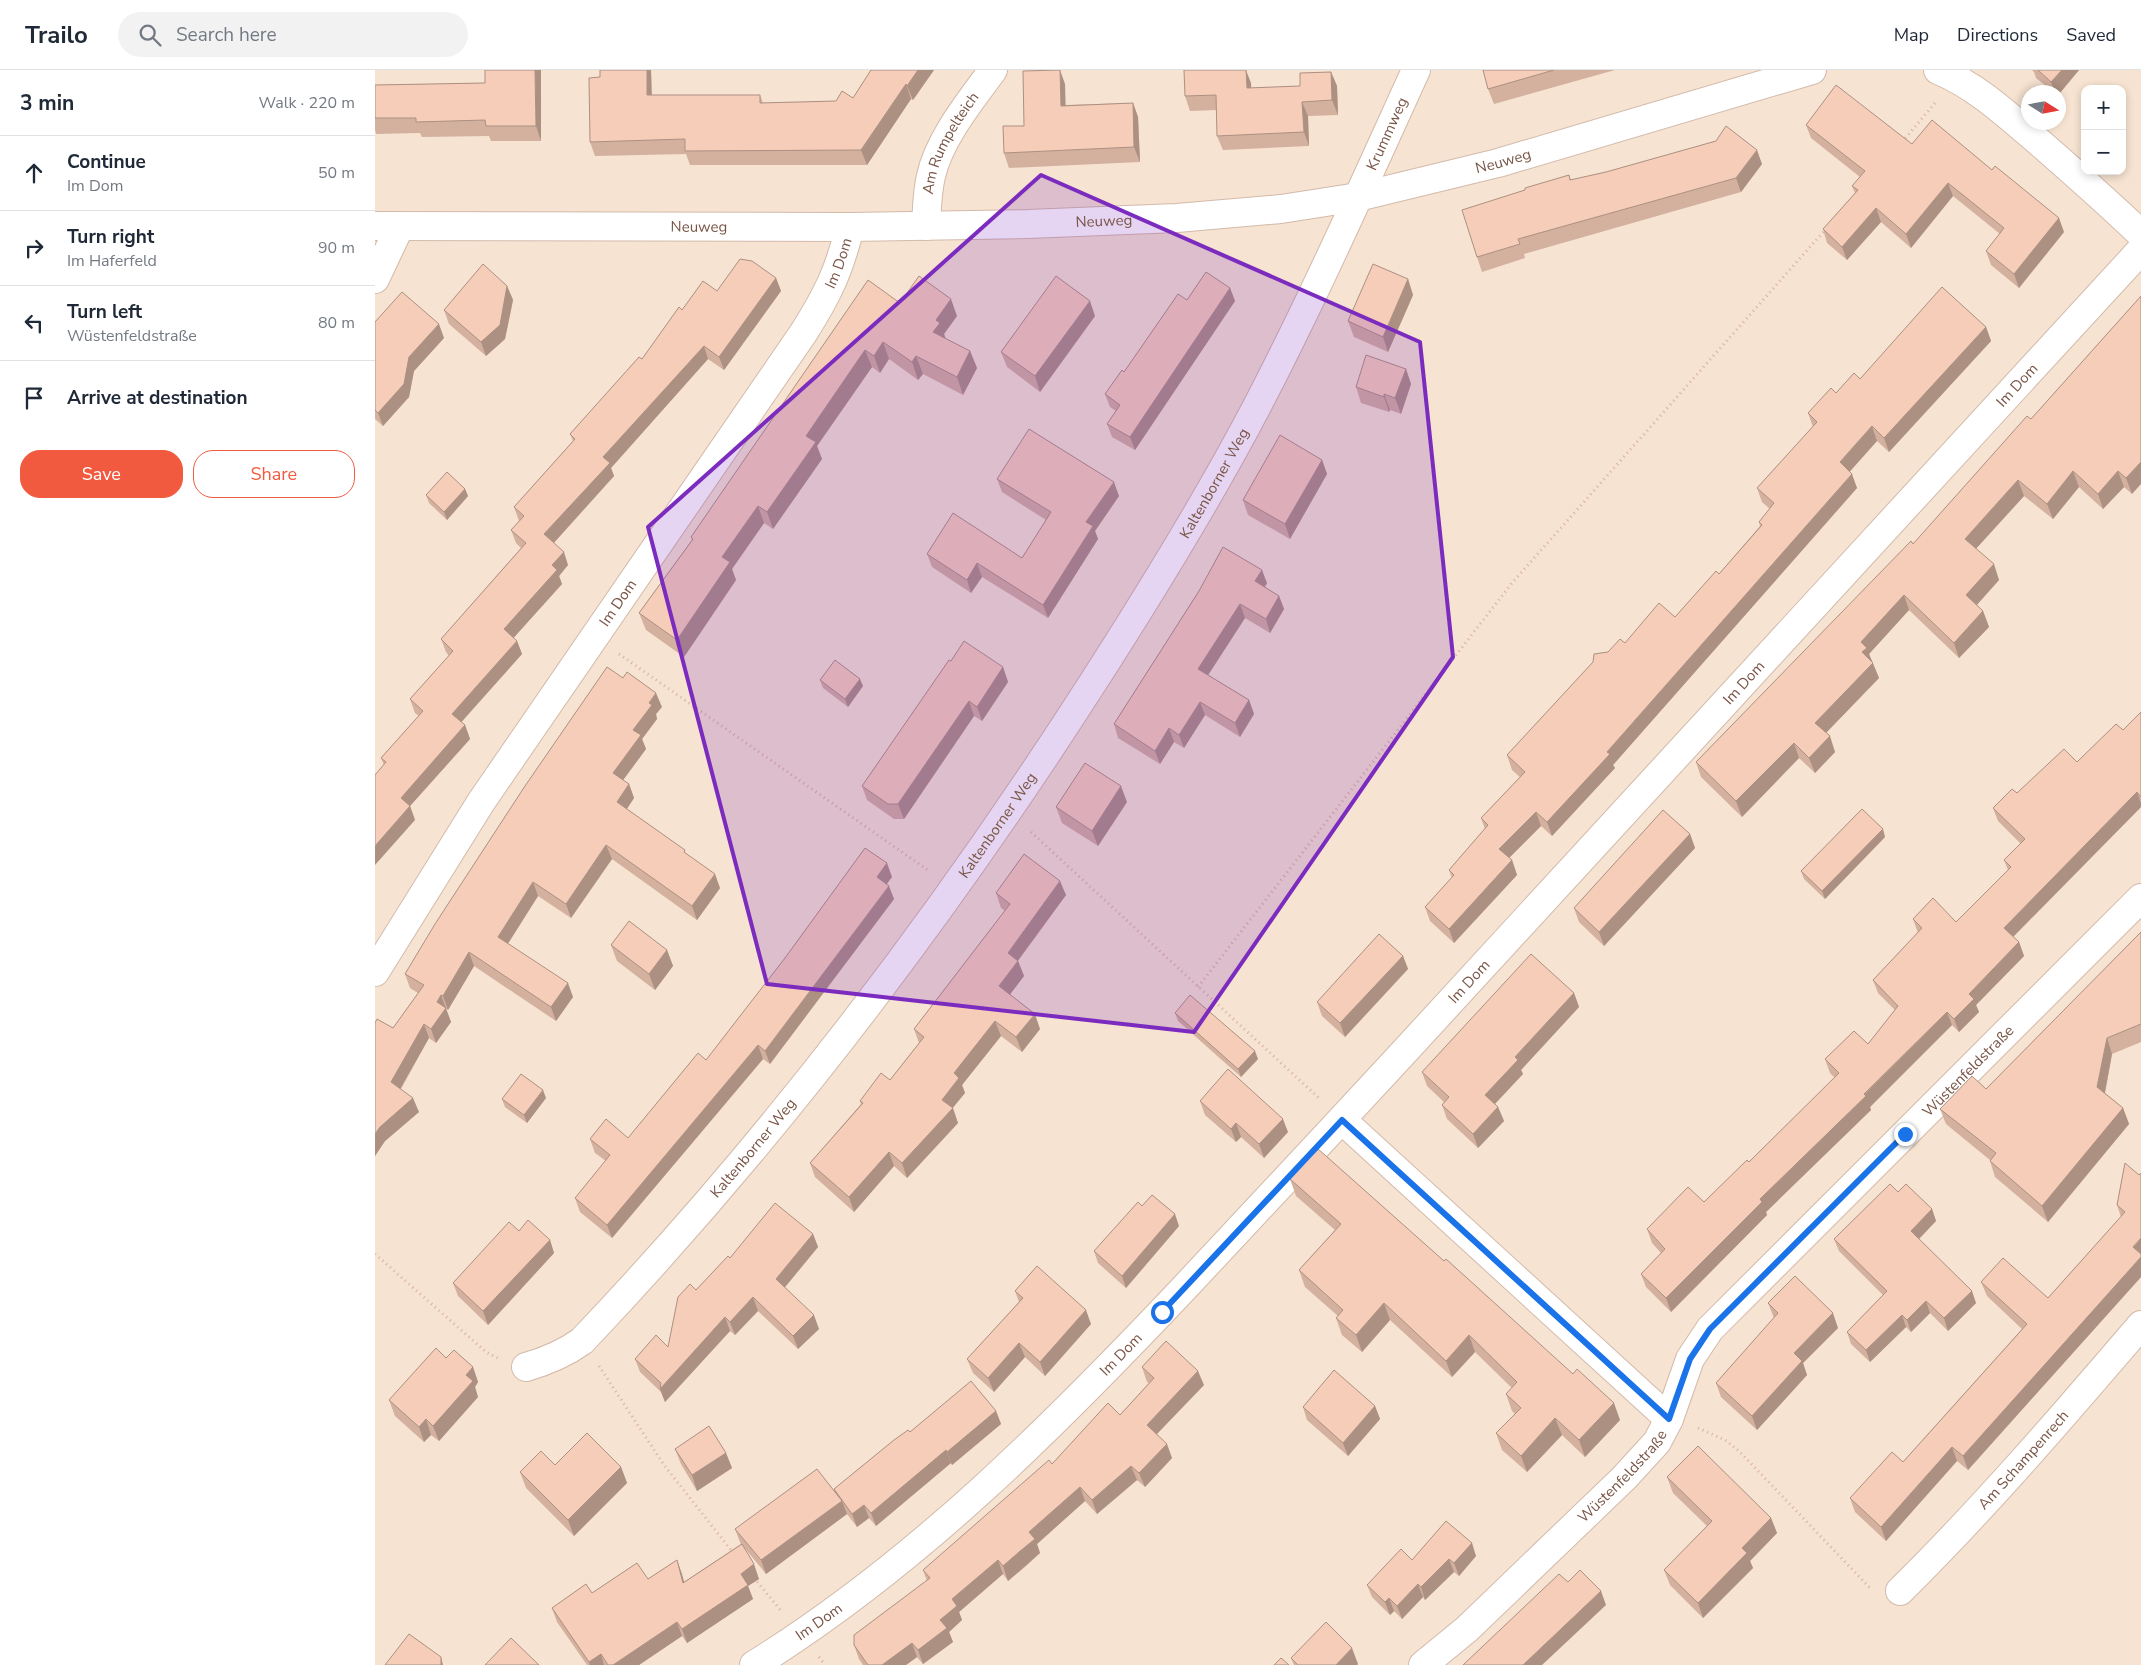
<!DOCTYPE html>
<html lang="en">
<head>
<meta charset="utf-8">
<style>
  body { margin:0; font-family:"Nunito Sans",sans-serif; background:#f2f2f3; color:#1f2937 }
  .controls { position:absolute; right:15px; top:15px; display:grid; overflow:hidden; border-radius:10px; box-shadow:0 2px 8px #0003 }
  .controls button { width:45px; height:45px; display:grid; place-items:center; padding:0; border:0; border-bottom:1px solid #e0e1e3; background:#fff; color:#1f2937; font:25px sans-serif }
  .compass { position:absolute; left:1646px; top:15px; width:45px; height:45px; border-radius:50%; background:#fff; box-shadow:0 2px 8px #0003; rotate:101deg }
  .stop { position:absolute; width:15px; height:15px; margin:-11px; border:4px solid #1a73e8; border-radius:50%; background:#fff }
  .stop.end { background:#1a73e8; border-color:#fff; box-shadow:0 1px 5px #0008 }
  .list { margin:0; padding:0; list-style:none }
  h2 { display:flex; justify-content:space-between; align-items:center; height:65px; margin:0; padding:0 20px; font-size:21px }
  h2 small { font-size:16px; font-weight:400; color:#747a83 }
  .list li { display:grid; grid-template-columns:32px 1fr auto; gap:15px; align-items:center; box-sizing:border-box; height:75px; padding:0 20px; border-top:1px solid #e0e1e3 }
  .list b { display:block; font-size:19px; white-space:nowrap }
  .list p { margin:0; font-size:16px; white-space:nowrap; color:#747a83 }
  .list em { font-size:16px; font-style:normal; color:#747a83 }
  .actions { display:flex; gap:10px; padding:15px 20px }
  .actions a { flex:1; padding:11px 0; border:1px solid #f25a3f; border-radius:20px; text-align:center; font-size:18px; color:#f25a3f }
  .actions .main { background:#f25a3f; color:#fff }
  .icon { flex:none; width:28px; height:28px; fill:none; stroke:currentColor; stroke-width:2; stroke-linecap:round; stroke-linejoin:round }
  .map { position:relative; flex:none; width:1766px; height:1595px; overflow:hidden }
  header { display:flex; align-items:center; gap:30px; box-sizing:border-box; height:70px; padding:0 25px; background:#fff; border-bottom:1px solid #e0e1e3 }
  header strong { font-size:24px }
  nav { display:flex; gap:28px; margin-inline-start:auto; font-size:18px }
  .search { width:350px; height:45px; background:#f2f2f3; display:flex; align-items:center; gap:12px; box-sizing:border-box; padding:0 18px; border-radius:28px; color:#747a83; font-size:19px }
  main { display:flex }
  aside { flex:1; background:#fff }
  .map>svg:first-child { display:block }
</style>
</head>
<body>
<header>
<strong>Trailo</strong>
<div class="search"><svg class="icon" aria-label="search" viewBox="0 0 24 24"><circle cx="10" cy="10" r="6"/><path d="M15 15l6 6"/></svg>Search here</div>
<nav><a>Map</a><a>Directions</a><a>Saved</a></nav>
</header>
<main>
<aside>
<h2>3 min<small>Walk · 220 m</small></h2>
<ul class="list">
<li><svg class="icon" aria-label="ahead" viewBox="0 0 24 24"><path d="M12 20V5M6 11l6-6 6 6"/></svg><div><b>Continue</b><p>Im Dom</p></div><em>50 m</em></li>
<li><svg class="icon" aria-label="right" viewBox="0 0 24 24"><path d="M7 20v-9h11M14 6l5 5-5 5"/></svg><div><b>Turn right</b><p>Im Haferfeld</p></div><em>90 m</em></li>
<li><svg class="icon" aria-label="left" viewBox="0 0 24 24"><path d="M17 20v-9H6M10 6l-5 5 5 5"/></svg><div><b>Turn left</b><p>Wüstenfeldstraße</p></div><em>80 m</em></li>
<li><svg class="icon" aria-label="arrive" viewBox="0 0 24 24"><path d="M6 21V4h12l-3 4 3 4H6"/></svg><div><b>Arrive at destination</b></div></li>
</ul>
<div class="actions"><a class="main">Save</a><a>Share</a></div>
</aside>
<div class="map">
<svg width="1766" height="1595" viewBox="0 0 1766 1595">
  <rect width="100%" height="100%" fill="#fef2e4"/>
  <!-- residential -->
  <path fill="#f6e3d1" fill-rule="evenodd" d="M0 0H1766V1595H0ZM1710 19H1747V101H1710ZM1654 22H1684V52H1654Z"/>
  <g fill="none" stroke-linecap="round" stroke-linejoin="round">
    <defs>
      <g id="minor">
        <path d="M1563 0C1599 15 1628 41 1657 66 1694 98 1730 130 1766 164"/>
        <path id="s1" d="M0 156 475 157 653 154 802 148 906 139 983 127 1123 93 1437 0"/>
        <path id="s2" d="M551 156C552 139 552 122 556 106 564 69 596 30 618 0"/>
        <polyline points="0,209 25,156"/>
        <path id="s3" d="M0 902 106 732 429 262C453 224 464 201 475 157"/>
        <polyline points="967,1050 1294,1349"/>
        <path id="s4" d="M151 1297C172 1291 189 1284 207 1271 397 1071 566 849 715 617 773 527 830 435 880 340 938 229 989 114 1041 0"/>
        <path id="s5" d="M1525 1521C1610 1437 1688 1346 1766 1255"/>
        <path id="s6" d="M379 1595C543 1493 681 1354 813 1214 885 1137 958 1059 1030 981 1276 714 1521 447 1766 180"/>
        <path id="s7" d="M1048 1595 1092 1559 1249 1408 1282 1372 1294 1349 1315 1289 1335 1259 1766 828"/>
      </g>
    </defs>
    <!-- minor casing -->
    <use href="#minor" stroke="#d3baab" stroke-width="30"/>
    <!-- path -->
    <g stroke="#dbb09c" stroke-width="3" stroke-dasharray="1 4" stroke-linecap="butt">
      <polyline points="1527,72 1560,33"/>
      <polyline points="244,584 554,801"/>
      <polyline points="656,762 945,1029"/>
      <polyline points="823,917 1137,513 1451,159"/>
      <polyline points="0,1184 111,1282 123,1288"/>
      <polyline points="224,1296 289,1395 359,1484"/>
      <polyline points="1323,1358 1350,1370 1364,1381 1495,1518"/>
      <polyline points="379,1508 407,1542"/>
      <polyline points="444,1587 450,1595"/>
    </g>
    <!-- minor -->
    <use href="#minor" stroke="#fff" stroke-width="28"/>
  </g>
  <!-- wall -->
  <g fill="#d4b09f">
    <polygon points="110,0 166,0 166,71 116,71 114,66 47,67 45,63 1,64 0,60 0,15 110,13"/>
    <polygon points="225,0 276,0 277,25 385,25 388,33 461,31 478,28 496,0 559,0 538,30 536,29 492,95 315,95 311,84 220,86 215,72 225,7"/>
    <polygon points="1108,0 1240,0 1119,34 1113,19"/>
    <polygon points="1657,0 1704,0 1684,24 1684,22 1678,22 1661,8 1659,2"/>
    <polygon points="956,2 962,16 963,45 933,46 934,76 848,80 842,66 842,40 815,41 810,26 876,13 876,18 925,16"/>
    <polygon points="690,14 690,35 758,33 763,47 765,92 634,98 629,83 649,56"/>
    <polygon points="1431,55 1537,74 1689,162 1644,218 1616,195 1611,181 1625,164 1578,126 1536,178 1506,152 1472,190 1452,173 1448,159 1480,123 1477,116 1485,107 1436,68"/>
    <polygon points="1387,94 1366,122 1149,184 1150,188 1107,202 1102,187 1194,105 1196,110"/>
    <polygon points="401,208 406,221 349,300 333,289 236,398 239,406 179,473 193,495 184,506 187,514 138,568 142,571 147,584 86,652 90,655 95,669 35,736 40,750 9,695 6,688 44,646 40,643 35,629 74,586 71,582 66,569 146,478 141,473 136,460 144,451 139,437 198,371 195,364 267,289 307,240 342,221"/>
    <polygon points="1033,209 1038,225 1013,282 979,267 973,251"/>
    <polygon points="132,216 138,230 130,269 111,286 74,254 69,240"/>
    <polygon points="855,218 860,231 760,380 737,367 732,354 741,341 735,337 730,324 749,302 812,230"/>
    <polygon points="1766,226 1757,424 1749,417 1728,439 1704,417 1678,449 1649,426 1601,479 1624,510 1602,535 1608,541 1614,557 1584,588 1534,540 1494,584 1504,608 1451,663 1460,682 1440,703 1424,688 1367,747 1326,707 1321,692 1538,474 1656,349"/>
    <polygon points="525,233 582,246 569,264 571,269 595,281 602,298 588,325 548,304 543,310 514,289 505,303 497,297 442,376 447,389 398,459 389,453 357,499 361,510 309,587 271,560 264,543 317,470 316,467"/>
    <polygon points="720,246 665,322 632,297 626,282"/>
    <polygon points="0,252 69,268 39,301 34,327 8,356 0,349"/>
    <polygon points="1611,257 1616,271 1514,382 1502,371 1474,402 1482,418 1238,695 1240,698 1177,766 1166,756 1134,788 1137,790 1142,805 1079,873 1055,851 1050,837 1077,808 1074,800 1110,759 1106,748 1145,707 1137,700 1132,685 1233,582 1300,547 1344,504 1385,456 1384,452 1395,439 1387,432 1382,418 1438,357 1433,343 1461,323 1485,309"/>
    <polygon points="1031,299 1036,314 1026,344 1015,340 1014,342 986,333 981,317"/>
    <polygon points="947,390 952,404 915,469 873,445 868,430"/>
    <polygon points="622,409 744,426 720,461 723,469 673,548 607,507 596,523 557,497 552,484 647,488 671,450 627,422"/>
    <polygon points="90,419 93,426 72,450 54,433 51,425"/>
    <polygon points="892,513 890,517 904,526 909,539 895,563 870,548 833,605 874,630 879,644 865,667 830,645 809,678 799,672 785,694 743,668 739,654 824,521"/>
    <polygon points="576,591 628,597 633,612 607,651 599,646 529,749 519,749 492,730 487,716"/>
    <polygon points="445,610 488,616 473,637 448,618"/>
    <polygon points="287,637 281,644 282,649 267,669 271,679 248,710 254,714 259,728 252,739 312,784 345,818 322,850 237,789 196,848 163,826 133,874 198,927 181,951 99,896 73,940 71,939 76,952 61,973 54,968 26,1019 44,1042 10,1071 0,1086 0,953 18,958 43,923 35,918 30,904"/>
    <polygon points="1766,642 1766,737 1638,867 1644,872 1649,886 1601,935 1604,942 1584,962 1577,955 1495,1037 1496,1040 1391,1142 1392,1145 1296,1242 1271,1217 1266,1204 1286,1183 1277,1173 1272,1159 1329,1132 1374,1092 1460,1008 1455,1003 1450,989 1493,974 1520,940 1503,923 1498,910 1543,863 1538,849 1581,852 1633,800 1629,790 1646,774 1623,751 1618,738 1642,723 1702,692 1748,660"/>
    <polygon points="752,732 723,776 687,753 681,737"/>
    <polygon points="1315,764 1320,778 1229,876 1204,852 1199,838"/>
    <polygon points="1510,767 1450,829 1429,809 1426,801"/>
    <polygon points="517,807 512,814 519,829 395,994 388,989 237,1168 205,1142 200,1128 231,1091 220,1083 215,1069 253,1068"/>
    <polygon points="621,823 691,825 643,891 649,906 635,924 665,959 647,982 626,966 587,1015 590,1023 577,1038 583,1053 532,1108 519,1096 479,1142 440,1107 435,1093 486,1034 485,1031 515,1010 544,973 539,959 630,841 626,838"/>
    <polygon points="1766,862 1766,972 1737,984 1730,1023 1748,1038 1754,1054 1673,1152 1620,1107 1615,1091 1615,1090 1571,1054 1565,1039 1611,1019"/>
    <polygon points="236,875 292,880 298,896 280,920 242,891"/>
    <polygon points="1028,886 1033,899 970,967 947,946 942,932"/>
    <polygon points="1199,923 1204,937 1146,1000 1148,1004 1120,1034 1123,1037 1129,1051 1103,1078 1072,1049 1067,1035 1069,1032 1052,1016 1047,1002"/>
    <polygon points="800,943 883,989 866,1007 803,951"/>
    <polygon points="171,1028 152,1053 130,1037 127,1029"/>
    <polygon points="825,1031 913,1062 889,1088 866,1067 861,1072 830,1045"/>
    <polygon points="1750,1093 1766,1207 1593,1400 1582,1391 1511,1471 1480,1442 1475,1428 1528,1392 1647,1259 1612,1226 1606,1212 1673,1228 1746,1147 1742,1135"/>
    <polygon points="915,1109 1245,1350 1210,1387 1187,1365 1152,1402 1127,1380 1121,1363 1140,1344 1137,1341 1131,1324 1137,1318 1100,1282 1077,1307 1015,1250 987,1282 967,1265 961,1248 963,1246 930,1217 924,1200 960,1160 921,1126"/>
    <polygon points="1523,1122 1557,1139 1561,1151 1544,1169 1601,1233 1573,1261 1555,1243 1536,1262 1531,1257 1495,1292 1476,1274 1472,1262 1508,1225 1464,1181 1459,1169"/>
    <polygon points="804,1156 751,1218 723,1193 719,1181"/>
    <polygon points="144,1161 175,1170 179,1183 113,1255 83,1226 78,1213"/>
    <polygon points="438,1164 443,1177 410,1217 444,1259 423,1279 383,1241 360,1265 355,1261 290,1332 286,1322 265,1302 260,1289 293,1277 321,1220 355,1188"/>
    <polygon points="640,1221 716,1254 670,1306 650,1287 619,1322 598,1303 592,1289 644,1232"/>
    <polygon points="1393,1233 1463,1258 1428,1293 1432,1305 1382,1360 1346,1327 1341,1313 1399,1248"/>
    <polygon points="71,1288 98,1297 103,1312 100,1317 103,1327 64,1371 56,1365 49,1372 20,1346 14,1330"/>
    <polygon points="767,1297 829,1315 782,1364 797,1388 770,1417 762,1410 722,1444 710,1431 662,1474 665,1483 650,1497 633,1511 628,1504 584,1542 587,1550 574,1562 578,1572 548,1594 542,1587 531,1595 488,1595 484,1589 479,1575 552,1511 548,1500 677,1394 745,1345 774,1313 772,1312"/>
    <polygon points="1000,1336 1005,1349 973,1386 932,1350 928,1337"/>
    <polygon points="621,1341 626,1354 577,1395 576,1393 501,1456 494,1448 482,1457 472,1444 391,1504 368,1476 384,1509 373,1516 378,1529 312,1573 307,1566 264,1595 212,1595 182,1552 177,1538 217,1523 273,1509 302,1490 309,1512 366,1474 365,1472 360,1459 459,1420 535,1362"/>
    <polygon points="300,1379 351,1383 357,1398 322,1421 306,1394"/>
    <polygon points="180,1395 246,1397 252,1413 199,1466 151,1418 145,1402"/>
    <polygon points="1292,1407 1396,1448 1402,1463 1375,1491 1378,1498 1328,1548 1295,1515 1289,1500 1332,1456 1298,1423"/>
    <polygon points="1101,1486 1084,1506 1079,1502 1050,1530 1048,1527 1027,1549 1019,1541 1015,1545 997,1527 992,1515 1037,1490"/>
    <polygon points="916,1588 983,1594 982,1595 919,1595"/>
  </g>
  <!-- shaded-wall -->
  <g fill="#ac9082">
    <polygon points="160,0 166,0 166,71 161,56"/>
    <polygon points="272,0 276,0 277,40 272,25"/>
    <polygon points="543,0 559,0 538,30 532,16"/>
    <polygon points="685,0 690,14 691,50 686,36"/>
    <polygon points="871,0 876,13 877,33 872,18"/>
    <polygon points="1687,0 1704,0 1684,24 1684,22 1680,22 1676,12"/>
    <polygon points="956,2 962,16 963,45 957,30"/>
    <polygon points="531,14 536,29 492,95 486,80"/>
    <polygon points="927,32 933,46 934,76 929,62"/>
    <polygon points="758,33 763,47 765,92 759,77"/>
    <polygon points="1382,80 1387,94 1366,122 1361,108"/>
    <polygon points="1573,113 1578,126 1536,178 1531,164"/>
    <polygon points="1501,138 1506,152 1472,190 1467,177"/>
    <polygon points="1684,148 1689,162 1644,218 1639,204"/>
    <polygon points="401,208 406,221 349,300 344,287"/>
    <polygon points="1033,209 1038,225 1013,282 1008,267"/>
    <polygon points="132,216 138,230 130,269 111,286 106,272"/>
    <polygon points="855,218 860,231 760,380 755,367"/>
    <polygon points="576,229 582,246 569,264 571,270 558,262 561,250"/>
    <polygon points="715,231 720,246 665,322 660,306"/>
    <polygon points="64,254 69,268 39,301 34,327 8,356 3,343 34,287"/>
    <polygon points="1611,257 1616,271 1514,382 1509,368"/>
    <polygon points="508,272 514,289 505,303 499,286"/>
    <polygon points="329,276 333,289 236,398 239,406 174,478 169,464 228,387"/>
    <polygon points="490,280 497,297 442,376 447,389 398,459 392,442 431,366"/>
    <polygon points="595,281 602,298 588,325 582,307"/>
    <polygon points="541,286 548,304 543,310 537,292"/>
    <polygon points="1031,299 1036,314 1026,344 1020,328"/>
    <polygon points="1009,324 1015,340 1014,342 1009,327"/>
    <polygon points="1497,356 1502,371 1470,407 1465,392"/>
    <polygon points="947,390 952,404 915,469 910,454"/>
    <polygon points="1766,392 1766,414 1757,424 1751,408"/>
    <polygon points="1698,401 1704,417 1678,449 1672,434"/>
    <polygon points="1743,401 1749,417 1728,439 1723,424"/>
    <polygon points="1477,404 1482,418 1238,695 1240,698 1177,766 1172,752 1232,682"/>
    <polygon points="1643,410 1649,426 1596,484 1590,469"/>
    <polygon points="739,412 744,426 720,461 723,469 673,548 668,535 711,452"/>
    <polygon points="90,419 93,426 72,450 69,442"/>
    <polygon points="383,436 389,453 357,499 361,510 309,587 302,570 347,487"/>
    <polygon points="189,482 193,495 184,506 187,514 134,573 129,559 177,495"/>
    <polygon points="602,493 607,507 596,523 592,510"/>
    <polygon points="1619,494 1624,510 1597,540 1591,525"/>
    <polygon points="887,500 892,513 885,525 880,511"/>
    <polygon points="1529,525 1534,540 1494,584 1504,608 1446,668 1440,653 1487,582 1486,572"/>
    <polygon points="904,526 909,539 895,563 891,549"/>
    <polygon points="865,534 870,548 828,613 823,599"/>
    <polygon points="1608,541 1614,557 1584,588 1579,573"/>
    <polygon points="142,571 147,584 82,657 77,644"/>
    <polygon points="628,597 633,612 607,651 602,637"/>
    <polygon points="485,609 488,616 473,637 470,629"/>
    <polygon points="281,623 287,637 281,644 282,649 267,669 271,679 243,717 238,703 258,660 274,633"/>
    <polygon points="874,630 879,644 865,667 860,653"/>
    <polygon points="594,631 599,646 529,749 523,734"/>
    <polygon points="825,632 830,645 809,678 804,665"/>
    <polygon points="90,655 95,669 35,736 40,750 0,795 0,776 26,728"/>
    <polygon points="794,658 799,672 785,694 780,681"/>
    <polygon points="1455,666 1460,682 1440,703 1434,688"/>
    <polygon points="1419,673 1424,688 1367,747 1361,731"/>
    <polygon points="254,714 259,728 247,746 242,732"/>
    <polygon points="746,716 752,732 723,776 717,761"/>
    <polygon points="1762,722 1766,733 1766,737 1634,871 1629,858"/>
    <polygon points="1161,742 1166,756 1129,793 1124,779"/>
    <polygon points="1508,759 1510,767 1450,829 1447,821"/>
    <polygon points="1315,764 1320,778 1229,876 1224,862"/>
    <polygon points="231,775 237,789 196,848 191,834"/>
    <polygon points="1137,790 1142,805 1079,873 1074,859"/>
    <polygon points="512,793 517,807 507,820 502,807"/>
    <polygon points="340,804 345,818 322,850 317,836"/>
    <polygon points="685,811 691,825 638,897 633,883"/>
    <polygon points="158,812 163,826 128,881 123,867"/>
    <polygon points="514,816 519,829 395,994 390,981"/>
    <polygon points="1644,872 1649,886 1601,935 1604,942 1584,962 1579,949 1594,924"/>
    <polygon points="292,880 298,896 280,920 274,904"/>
    <polygon points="94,882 99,896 73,940 68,926"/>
    <polygon points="1028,886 1033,899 970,967 965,953"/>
    <polygon points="643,891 649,906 630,931 624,916"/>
    <polygon points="193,913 198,927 181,951 176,937"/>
    <polygon points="1199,923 1204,937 1146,1000 1148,1004 1115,1039 1110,1025 1140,987"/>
    <polygon points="66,925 76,952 61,973 56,959 62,932"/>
    <polygon points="1572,942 1577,955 1495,1037 1496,1040 1391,1142 1392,1145 1296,1242 1291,1228 1385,1129"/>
    <polygon points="660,944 665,959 647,982 641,967"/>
    <polygon points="620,951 626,966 587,1015 590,1023 572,1045 567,1030 579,1003"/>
    <polygon points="49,954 54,968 21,1026 16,1012"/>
    <polygon points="1732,968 1737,984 1728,1033 1722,1017"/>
    <polygon points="383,975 388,989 237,1168 232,1155"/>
    <polygon points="880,981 883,989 866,1007 863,999"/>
    <polygon points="168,1020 171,1028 152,1053 149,1045"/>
    <polygon points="38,1028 44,1042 10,1071 0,1086 0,1064 5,1057"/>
    <polygon points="1123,1037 1129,1051 1103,1078 1098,1064"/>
    <polygon points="578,1038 583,1053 532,1108 527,1093"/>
    <polygon points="1748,1038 1754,1054 1673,1152 1667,1136"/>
    <polygon points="908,1049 913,1062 889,1088 884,1074"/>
    <polygon points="861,1053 866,1067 861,1072 856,1059"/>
    <polygon points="514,1082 519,1096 479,1142 474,1127"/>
    <polygon points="1557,1139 1561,1151 1540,1173 1536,1161"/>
    <polygon points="800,1144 804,1156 751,1218 747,1206"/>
    <polygon points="438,1164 443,1177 406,1222 401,1209"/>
    <polygon points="1766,1168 1766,1207 1593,1400 1588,1386"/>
    <polygon points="175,1170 179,1183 113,1255 108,1241"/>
    <polygon points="1597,1221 1601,1233 1573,1261 1569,1248"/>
    <polygon points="378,1227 383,1241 360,1265 355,1252"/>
    <polygon points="1551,1231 1555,1243 1536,1262 1532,1250"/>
    <polygon points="1009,1233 1015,1250 987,1282 981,1265"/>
    <polygon points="711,1240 716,1254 670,1306 665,1292"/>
    <polygon points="1458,1243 1463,1258 1428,1293 1432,1305 1382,1360 1377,1346 1419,1283"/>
    <polygon points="439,1245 444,1259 423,1279 418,1266"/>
    <polygon points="1527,1245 1531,1257 1495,1292 1491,1280"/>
    <polygon points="350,1247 355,1261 290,1332 285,1319"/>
    <polygon points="1094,1265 1100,1282 1077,1307 1071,1291"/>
    <polygon points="644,1273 650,1287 619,1322 613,1308"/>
    <polygon points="98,1297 103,1312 100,1317 103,1327 64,1371 58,1356 91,1305"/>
    <polygon points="823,1301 829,1315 777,1369 772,1355"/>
    <polygon points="1239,1333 1245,1350 1210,1387 1204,1370"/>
    <polygon points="1000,1336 1005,1349 973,1386 968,1373"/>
    <polygon points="621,1341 626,1354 577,1395 572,1382"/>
    <polygon points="1180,1348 1187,1365 1152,1402 1146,1386"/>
    <polygon points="51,1349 56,1365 49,1372 44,1357"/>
    <polygon points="792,1374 797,1388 770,1417 764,1403"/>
    <polygon points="1577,1377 1582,1391 1511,1471 1506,1457"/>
    <polygon points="571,1380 576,1393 501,1456 496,1443"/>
    <polygon points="351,1383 357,1398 322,1421 317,1405"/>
    <polygon points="756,1396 762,1410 722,1444 717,1430"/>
    <polygon points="246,1397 252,1413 199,1466 193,1450"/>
    <polygon points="705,1417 710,1431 662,1474 665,1483 633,1511 628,1496 654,1462"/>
    <polygon points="467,1431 472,1444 391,1504 386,1490"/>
    <polygon points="489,1435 494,1448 482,1457 477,1444"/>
    <polygon points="1396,1448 1402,1463 1375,1491 1378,1498 1328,1548 1323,1533 1367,1478"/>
    <polygon points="1097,1473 1101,1486 1084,1506 1079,1493"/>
    <polygon points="1074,1489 1079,1502 1050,1530 1046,1517"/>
    <polygon points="302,1490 307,1504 313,1527 308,1513"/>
    <polygon points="623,1490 628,1504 584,1542 587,1550 574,1562 578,1572 548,1594 543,1580 565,1550 577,1529"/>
    <polygon points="379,1494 384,1509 373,1516 378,1529 312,1573 307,1559 366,1504"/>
    <polygon points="1043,1514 1048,1527 1027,1549 1022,1536"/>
    <polygon points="1226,1521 1231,1535 1167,1595 1148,1595"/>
    <polygon points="1014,1528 1019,1541 1015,1545 1010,1532"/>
    <polygon points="302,1552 307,1566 264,1595 238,1595"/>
    <polygon points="537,1573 542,1587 531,1595 507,1595"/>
    <polygon points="977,1578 983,1594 982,1595 961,1595"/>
    <polygon points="226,1584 229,1595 215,1595 214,1592"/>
    <polygon points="66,1587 68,1595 66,1595"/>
  </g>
  <!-- building -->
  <g fill="#f6cdb9" stroke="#ac9082">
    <polygon points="110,0 160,0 161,56 111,56 110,50 41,52 41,48 0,48 0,15 110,13"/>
    <polygon points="225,0 272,0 272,25 385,25 385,33 461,31 467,21 478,28 496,0 543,0 532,16 531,14 486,80 310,81 310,69 215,72 214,8 225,7"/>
    <polygon points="685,0 686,36 758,33 759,77 629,83 628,56 649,56 648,1"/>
    <polygon points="809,0 871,0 872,18 925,16 925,3 956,2 957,30 927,32 929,62 842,66 841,25 810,26"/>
    <polygon points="1108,0 1179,0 1113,19"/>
    <polygon points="1663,0 1687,0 1676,12"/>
    <polygon points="1461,15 1537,74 1557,50 1617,100 1620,96 1684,148 1639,204 1611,181 1629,158 1573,113 1531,164 1501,138 1467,177 1448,159 1483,120 1477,116 1490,101 1431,55"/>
    <polygon points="1351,56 1382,80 1361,108 1143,169 1145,174 1102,187 1087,140 1150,120 1150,118 1194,105 1195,110 1231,102 1341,71"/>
    <polygon points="365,189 377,191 401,208 344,287 329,276 228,387 235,393 169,464 189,482 177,495 182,500 129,559 142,571 77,644 90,655 26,728 35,736 0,776 0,705 11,692 6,688 48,641 35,629 78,581 66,569 151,473 136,460 149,446 139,437 200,369 195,364 264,287 267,289 304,237 307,240 328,211 342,221"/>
    <polygon points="108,194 132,216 125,255 106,272 69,240"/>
    <polygon points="998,194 1033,209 1008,267 973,251"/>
    <polygon points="831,202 855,218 755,367 732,354 745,335 730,324 747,300 749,302 803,224 812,230"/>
    <polygon points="544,206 576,229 561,250 565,253 558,262 595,281 582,307 541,286 537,292 508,272 499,286 490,280 431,366 441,372 392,442 383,436 347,487 355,492 302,570 264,543 318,469 316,467 493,210 525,233"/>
    <polygon points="681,206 715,231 660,306 626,282"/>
    <polygon points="1567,217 1611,257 1509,368 1497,356 1465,392 1477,404 1232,682 1235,684 1172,752 1161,742 1124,779 1137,790 1074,859 1050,837 1079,805 1074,800 1113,755 1106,748 1150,702 1132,685 1218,592 1219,584 1233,582 1245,569 1250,573 1284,533 1300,547 1341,501 1344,504 1387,455 1384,452 1399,433 1382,418 1442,352 1433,343 1456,318 1461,323 1479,303 1485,309"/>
    <polygon points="27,222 64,254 34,287 29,314 3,343 0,340 0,252"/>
    <polygon points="1766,226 1766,392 1751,408 1743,401 1723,424 1698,401 1672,434 1643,410 1590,469 1619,494 1591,525 1608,541 1579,573 1529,525 1486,572 1492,578 1487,582 1498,593 1440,653 1455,666 1434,688 1419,673 1361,731 1321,692 1536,471 1538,474 1652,346 1656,349"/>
    <polygon points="991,285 1031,299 1020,328 1009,324 1009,327 981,317"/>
    <polygon points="654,359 739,412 711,452 718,456 668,535 602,493 592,510 552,484 578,443 647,488 676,442 622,409"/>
    <polygon points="905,365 947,390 910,454 868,430"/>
    <polygon points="72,402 90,419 69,442 51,425"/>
    <polygon points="848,477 887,500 880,511 904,526 891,549 865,534 823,599 874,630 860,653 825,632 804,665 794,658 780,681 739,654 824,521"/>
    <polygon points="589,571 628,597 602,637 594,631 523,734 513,734 487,716 574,590 576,591"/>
    <polygon points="460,590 485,609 470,629 445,610"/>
    <polygon points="232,597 248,608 252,602 281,623 274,633 277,635 258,660 266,665 238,703 254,714 242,732 310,780 309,782 340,804 317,836 231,775 191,834 158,812 123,867 193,913 176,937 94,882 68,926 66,925 62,932 71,938 56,959 49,954 16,1012 38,1028 5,1057 0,1064 0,953 2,949 18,958 49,915 30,904 60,854 150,716"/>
    <polygon points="1766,642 1766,727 1762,722 1629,858 1644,872 1594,924 1599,929 1579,949 1572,942 1489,1024 1491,1026 1385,1129 1387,1132 1291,1228 1266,1204 1290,1179 1272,1159 1313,1117 1329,1132 1372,1090 1374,1092 1464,1003 1450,989 1479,961 1493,974 1523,936 1498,910 1547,858 1538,849 1558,828 1581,852 1636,797 1629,790 1650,769 1618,738 1637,719 1642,723 1689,679 1702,692 1741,654 1748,660"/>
    <polygon points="710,693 746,716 717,761 681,737"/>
    <polygon points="1487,739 1508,759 1447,821 1426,801"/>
    <polygon points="1288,740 1315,764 1224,862 1199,838"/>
    <polygon points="490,778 512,793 502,807 514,816 390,981 383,975 232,1155 200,1128 235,1085 215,1069 231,1049 253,1068 323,983 331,990 410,888"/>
    <polygon points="649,784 685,811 633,883 643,891 624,916 660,944 641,967 620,951 579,1003 584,1008 567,1030 578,1038 527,1093 514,1082 474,1127 435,1093 488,1033 485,1031 506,1003 515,1010 549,967 539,959 635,834 621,823"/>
    <polygon points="254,851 292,880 274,904 236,875"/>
    <polygon points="1766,862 1766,954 1732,968 1722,1017 1748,1038 1667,1136 1615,1091 1621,1083 1565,1039 1597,1006 1611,1019"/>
    <polygon points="1004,864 1028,886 965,953 942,932"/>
    <polygon points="1156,884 1199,923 1140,987 1143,990 1110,1025 1123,1037 1098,1064 1067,1035 1074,1027 1047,1002"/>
    <polygon points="815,925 880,981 863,999 800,943"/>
    <polygon points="853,999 908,1049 884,1074 861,1053 856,1059 825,1031"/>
    <polygon points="146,1004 168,1020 149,1045 127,1029"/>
    <polygon points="942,1078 1069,1191 1071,1189 1198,1304 1202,1299 1239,1333 1204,1370 1180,1348 1146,1386 1121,1363 1146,1338 1131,1324 1142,1312 1094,1265 1071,1291 1009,1233 981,1265 961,1248 968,1240 924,1200 966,1154 915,1109"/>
    <polygon points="1750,1093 1764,1105 1766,1103 1766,1168 1758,1177 1766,1184 1766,1187 1588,1386 1577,1377 1506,1457 1475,1428 1517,1382 1528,1392 1652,1254 1606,1212 1628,1188 1673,1228 1750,1142 1742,1135"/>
    <polygon points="1515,1114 1523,1122 1531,1114 1557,1139 1536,1161 1597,1221 1569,1248 1551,1231 1532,1250 1527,1245 1491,1280 1472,1262 1512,1221 1459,1169"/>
    <polygon points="777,1125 800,1144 747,1206 719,1181 763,1132 767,1136"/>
    <polygon points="400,1133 438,1164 401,1209 439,1245 418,1266 378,1227 355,1252 350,1247 285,1319 286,1313 260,1289 281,1265 293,1277 303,1227 315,1214 321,1220 353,1186 355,1188"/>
    <polygon points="153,1150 175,1170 108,1241 78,1213 134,1152 144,1161"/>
    <polygon points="662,1196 711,1240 665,1292 644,1273 613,1308 592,1289 648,1228 640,1221"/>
    <polygon points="1420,1206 1458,1243 1419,1283 1427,1291 1377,1346 1341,1313 1403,1243 1393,1233"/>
    <polygon points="791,1271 823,1301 772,1355 792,1374 764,1403 756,1396 717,1430 705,1417 654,1462 660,1469 644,1482 628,1496 623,1490 577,1529 582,1536 565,1550 572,1558 543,1580 537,1573 507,1595 493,1595 479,1575 479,1565 555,1508 548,1500 674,1390 677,1394 733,1333 745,1345 779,1308 767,1297"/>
    <polygon points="61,1278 71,1288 79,1280 98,1297 91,1305 98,1311 58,1356 51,1349 44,1357 14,1330"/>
    <polygon points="959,1300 1000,1336 968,1373 928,1337"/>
    <polygon points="596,1311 621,1341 572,1382 571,1380 496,1443 489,1435 477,1444 459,1419 519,1370 533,1360 535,1362"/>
    <polygon points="334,1356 351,1383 317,1405 300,1379"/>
    <polygon points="212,1363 246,1397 193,1450 145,1402 166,1381 180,1395"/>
    <polygon points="1323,1376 1396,1448 1367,1478 1372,1483 1323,1533 1289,1500 1337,1451 1292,1407"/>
    <polygon points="442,1399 467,1431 386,1490 360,1459"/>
    <polygon points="1071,1451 1097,1473 1079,1493 1074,1489 1046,1517 1043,1514 1022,1536 1014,1528 1010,1532 992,1515 1026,1479 1037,1490"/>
    <polygon points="367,1474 379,1494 366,1504 373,1515 307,1559 302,1552 238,1595 233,1595 226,1584 214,1592 177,1538 211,1514 217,1523 262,1493 273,1509 302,1490 308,1513"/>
    <polygon points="1205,1500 1226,1521 1148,1595 1088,1595 1184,1504 1193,1512"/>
    <polygon points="951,1552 977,1578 961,1595 923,1595 916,1588"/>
    <polygon points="34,1564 66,1587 66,1595 10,1595"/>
    <polygon points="136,1568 164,1595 110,1595"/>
    <polygon points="906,1588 914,1595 899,1595"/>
  </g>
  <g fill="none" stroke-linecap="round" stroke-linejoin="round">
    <!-- route -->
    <polyline stroke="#1a73e8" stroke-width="6" points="787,1242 967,1050 1294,1349 1315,1289 1335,1259 1530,1064"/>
  </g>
  <!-- marked area -->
  <path fill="#7b2cbf" fill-opacity="0.2" stroke="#7b2cbf" stroke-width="4" stroke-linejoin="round" d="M666 105 1045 272 1078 587 819 962 392 914 273 457Z"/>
  <g text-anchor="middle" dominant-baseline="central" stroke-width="5" stroke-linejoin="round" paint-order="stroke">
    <!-- street labels -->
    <g font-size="15" fill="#795547" stroke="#fff6ec">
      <text stroke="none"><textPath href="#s4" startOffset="1520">Krummweg</textPath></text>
      <text stroke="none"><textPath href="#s2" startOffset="88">Am Rumpelteich</textPath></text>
      <text stroke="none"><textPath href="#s1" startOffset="1134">Neuweg</textPath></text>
      <text stroke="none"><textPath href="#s1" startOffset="729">Neuweg</textPath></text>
      <text stroke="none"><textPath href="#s1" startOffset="324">Neuweg</textPath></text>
      <text stroke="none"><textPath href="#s3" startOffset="848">Im Dom</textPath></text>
      <text stroke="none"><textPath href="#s6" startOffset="1802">Im Dom</textPath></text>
      <text stroke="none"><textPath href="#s4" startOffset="1130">Kaltenborner Weg</textPath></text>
      <text stroke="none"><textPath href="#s3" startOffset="442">Im Dom</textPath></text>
      <text stroke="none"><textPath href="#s6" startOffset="1398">Im Dom</textPath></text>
      <text stroke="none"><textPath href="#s4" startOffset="725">Kaltenborner Weg</textPath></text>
      <text stroke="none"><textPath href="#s6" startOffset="992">Im Dom</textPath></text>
      <text stroke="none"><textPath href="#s7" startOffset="814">Wüstenfeldstraße</textPath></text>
      <text stroke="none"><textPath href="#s4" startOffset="320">Kaltenborner Weg</textPath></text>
      <text stroke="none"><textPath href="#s6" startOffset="482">Im Dom</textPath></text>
      <text stroke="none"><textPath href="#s5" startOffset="180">Am Schampenrech</textPath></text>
      <text stroke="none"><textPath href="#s7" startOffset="275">Wüstenfeldstraße</textPath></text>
      <text stroke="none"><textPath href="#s6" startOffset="78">Im Dom</textPath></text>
    </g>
  </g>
</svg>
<div class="controls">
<button>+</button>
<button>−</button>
</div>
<svg class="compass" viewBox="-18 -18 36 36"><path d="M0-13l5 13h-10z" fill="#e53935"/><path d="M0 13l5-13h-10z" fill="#747a83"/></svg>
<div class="stop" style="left:787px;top:1242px"></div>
<div class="stop end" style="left:1530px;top:1064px"></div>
</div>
</main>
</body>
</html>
